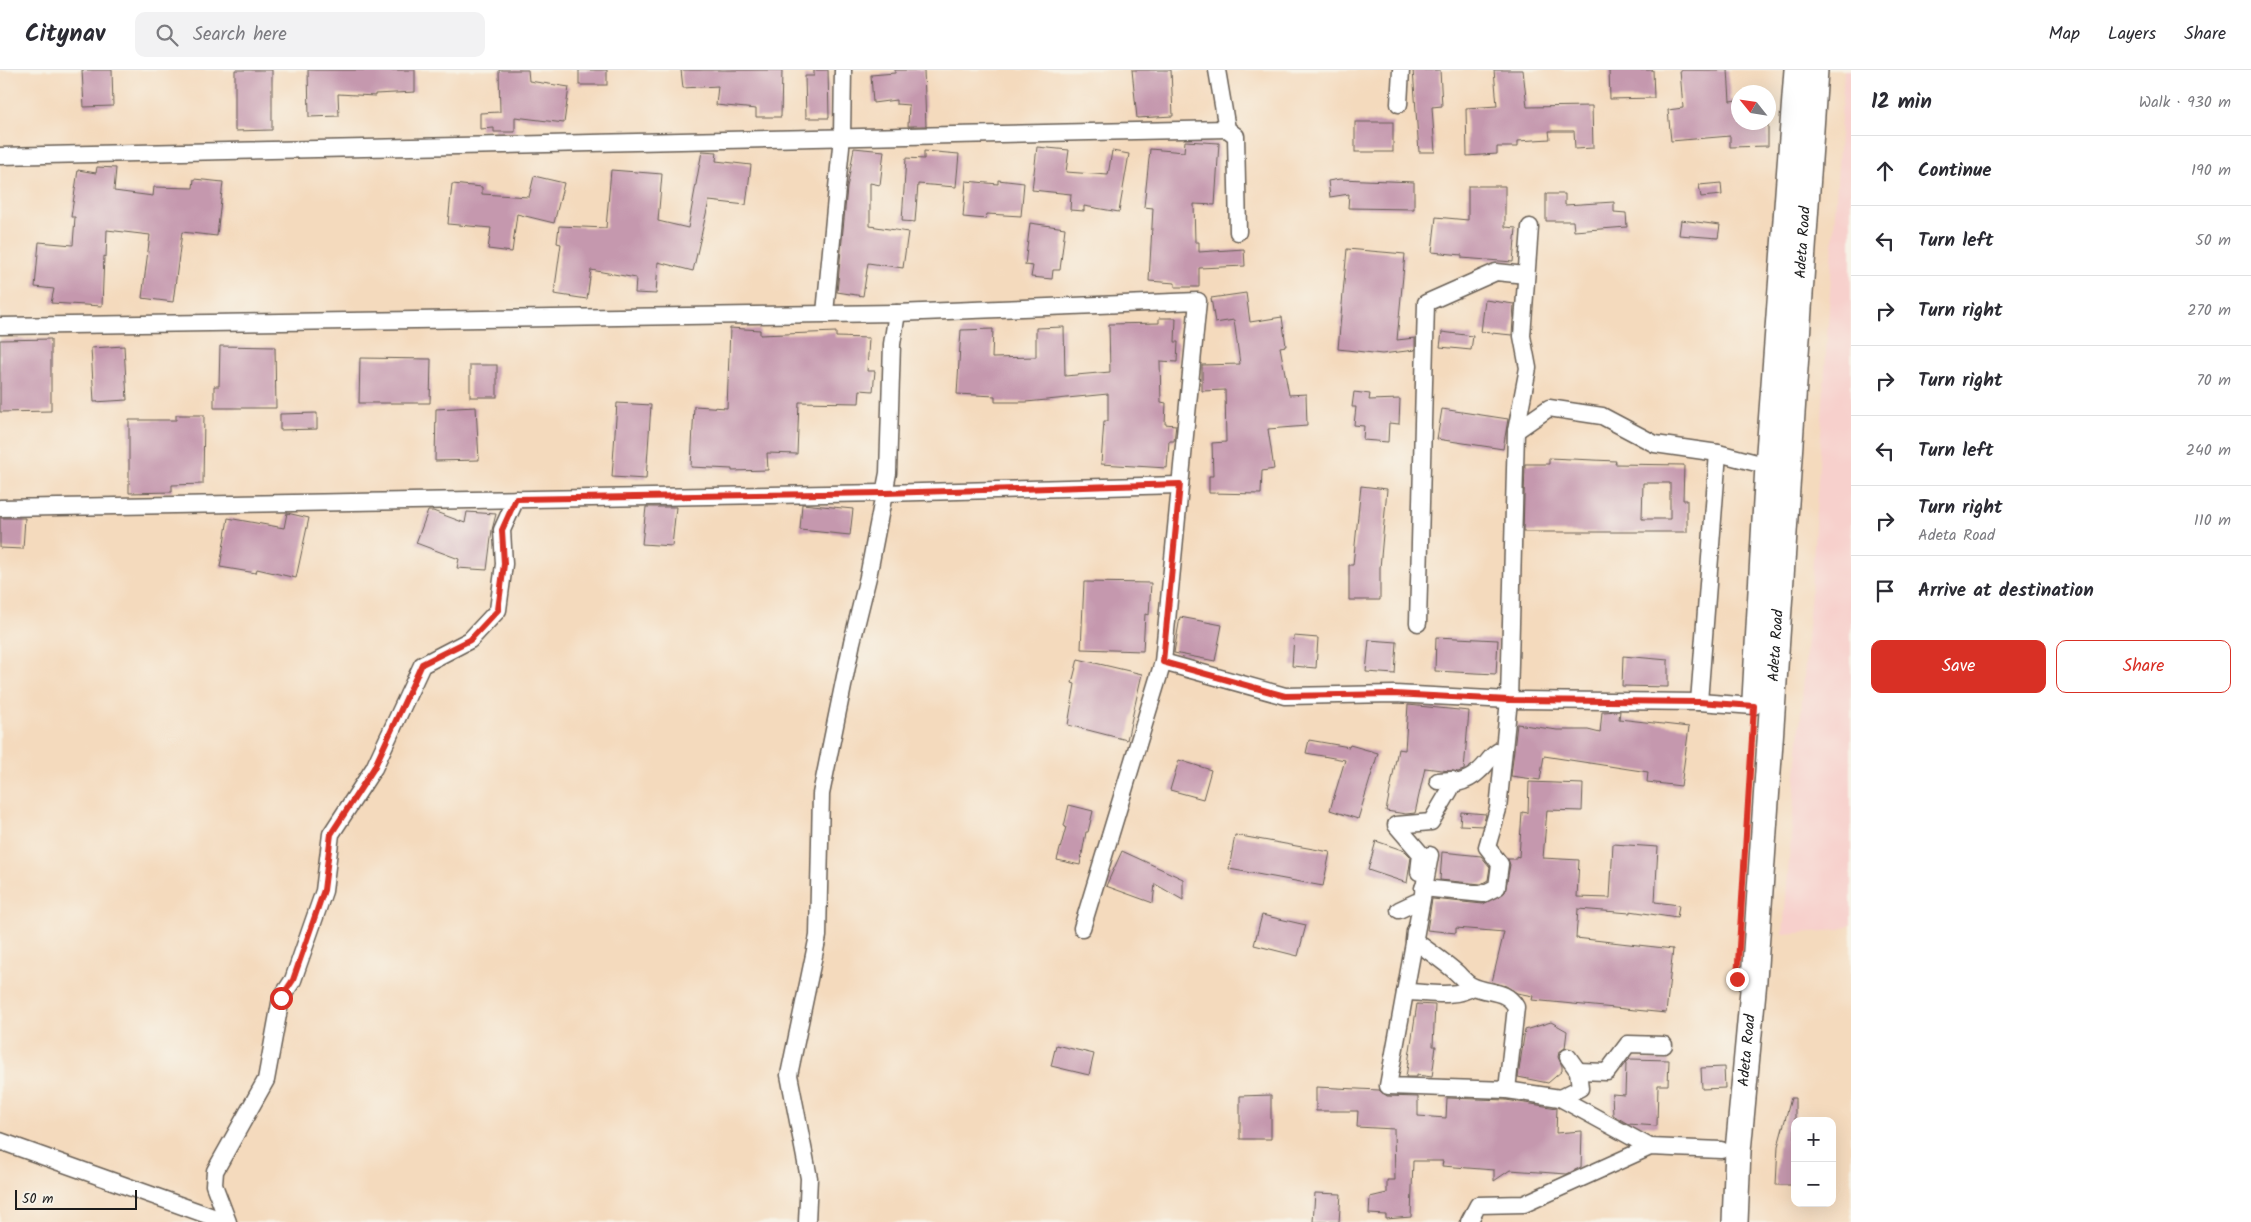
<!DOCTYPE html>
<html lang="en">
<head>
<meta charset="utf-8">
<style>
  body { margin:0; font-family:Kalam,sans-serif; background:#f2f2f3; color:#2b2b33 }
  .controls { position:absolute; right:15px; bottom:15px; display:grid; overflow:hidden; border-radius:10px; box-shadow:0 5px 20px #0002 }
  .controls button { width:45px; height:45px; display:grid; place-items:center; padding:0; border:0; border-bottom:1px solid #e1e1e2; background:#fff; color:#2b2b33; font:25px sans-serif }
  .compass { position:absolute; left:1731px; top:15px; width:45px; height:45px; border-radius:50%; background:#fff; box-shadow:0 5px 20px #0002; rotate:300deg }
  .scale { position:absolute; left:15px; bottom:12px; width:122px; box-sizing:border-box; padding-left:5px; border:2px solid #1c1c1c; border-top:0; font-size:14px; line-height:18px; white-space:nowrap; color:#1c1c1c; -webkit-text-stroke:4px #f7f3e8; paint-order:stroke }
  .stop { position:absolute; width:15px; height:15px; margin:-11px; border:4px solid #d93025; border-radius:50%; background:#fff }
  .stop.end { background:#d93025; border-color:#fff; box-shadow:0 1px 5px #0008 }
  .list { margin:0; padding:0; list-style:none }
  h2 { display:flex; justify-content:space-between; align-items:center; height:65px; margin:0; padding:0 20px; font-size:21px }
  h2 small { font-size:16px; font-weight:400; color:#7c7c81 }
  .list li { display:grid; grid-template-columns:32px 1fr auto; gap:15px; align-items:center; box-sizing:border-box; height:70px; padding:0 20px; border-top:1px solid #e1e1e2 }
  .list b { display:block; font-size:19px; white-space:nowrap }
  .list p { margin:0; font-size:16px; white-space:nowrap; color:#7c7c81 }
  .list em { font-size:16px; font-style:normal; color:#7c7c81 }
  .actions { display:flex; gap:10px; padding:15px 20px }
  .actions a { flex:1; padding:11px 0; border:1px solid #d93025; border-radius:10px; text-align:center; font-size:18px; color:#d93025 }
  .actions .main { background:#d93025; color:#fff }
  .icon { flex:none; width:28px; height:28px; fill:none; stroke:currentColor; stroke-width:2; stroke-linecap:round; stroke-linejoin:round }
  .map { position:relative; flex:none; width:1851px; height:1152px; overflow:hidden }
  header { display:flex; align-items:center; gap:30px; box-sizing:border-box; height:70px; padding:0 25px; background:#fff; border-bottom:1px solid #e1e1e2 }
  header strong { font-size:24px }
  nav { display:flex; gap:28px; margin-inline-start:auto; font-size:18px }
  .search { width:350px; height:45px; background:#f2f2f3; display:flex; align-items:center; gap:12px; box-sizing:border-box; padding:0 18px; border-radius:10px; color:#7c7c81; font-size:19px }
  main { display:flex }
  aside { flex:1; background:#fff }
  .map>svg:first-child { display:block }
</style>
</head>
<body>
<header>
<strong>Citynav</strong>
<div class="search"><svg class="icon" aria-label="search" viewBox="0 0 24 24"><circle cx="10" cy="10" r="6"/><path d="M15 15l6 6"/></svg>Search here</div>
<nav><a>Map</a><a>Layers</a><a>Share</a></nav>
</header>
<main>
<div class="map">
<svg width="1851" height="1152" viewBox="0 0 1851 1152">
  <rect width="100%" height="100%" fill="#f7f3e8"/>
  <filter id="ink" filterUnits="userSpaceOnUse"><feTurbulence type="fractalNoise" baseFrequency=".02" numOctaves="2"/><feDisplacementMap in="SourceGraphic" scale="10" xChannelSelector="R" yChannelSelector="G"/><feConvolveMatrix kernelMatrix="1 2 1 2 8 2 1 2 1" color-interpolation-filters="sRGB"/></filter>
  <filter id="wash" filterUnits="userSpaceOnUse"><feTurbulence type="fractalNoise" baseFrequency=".0096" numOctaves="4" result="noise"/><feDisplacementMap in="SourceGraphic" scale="20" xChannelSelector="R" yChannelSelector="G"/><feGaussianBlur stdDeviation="1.12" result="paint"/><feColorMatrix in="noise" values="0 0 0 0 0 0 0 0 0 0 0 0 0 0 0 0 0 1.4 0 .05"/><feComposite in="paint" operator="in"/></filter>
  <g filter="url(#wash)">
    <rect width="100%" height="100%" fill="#f4dabd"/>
    <!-- built -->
    <polygon fill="#f7d0cc" points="1844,0 1851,0 1851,854 1838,860 1783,864 1811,521"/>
    <g id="blocks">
      <!-- building -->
      <g fill="#c598ae" fill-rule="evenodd">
        <polygon points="82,0 112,0 113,36 84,37"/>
        <polygon points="235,0 272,0 272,60 235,61"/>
        <polygon points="308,0 415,0 415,22 375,24 375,26 338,24 339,46 309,47"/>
        <polygon points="499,0 528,0 529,11 569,17 564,53 515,47 515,62 494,62 494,58 480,59 480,43 500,42"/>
        <rect x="579" y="0" width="28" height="15"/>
        <polygon points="681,0 782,0 781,47 756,47 756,39 716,35 718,16 683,18"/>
        <polygon points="814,0 828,0 829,48 806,48 805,6 814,6"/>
        <polygon points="895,0 924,0 926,56 908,56 909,35 896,34 896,30 873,33 871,5 895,3"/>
        <polygon points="1132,0 1171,0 1173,46 1137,48"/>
        <polygon points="1413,0 1440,0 1442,36 1432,37 1435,82 1419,82"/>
        <polygon points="1494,0 1523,0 1527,37 1592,36 1593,78 1575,79 1574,61 1549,61 1550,69 1518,71 1518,77 1497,77 1497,84 1467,86 1466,38 1497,36"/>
        <polygon points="1609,0 1653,0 1654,28 1610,29"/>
        <polygon points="1680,0 1728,0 1730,31 1738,30 1738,52 1768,52 1768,76 1730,77 1730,66 1671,71 1668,40 1683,38"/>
        <rect x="1355" y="52" width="38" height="30"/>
        <polygon points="1185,71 1219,73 1215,135 1194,134 1195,172 1199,172 1199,182 1244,179 1245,196 1199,198 1199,217 1175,217 1175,213 1149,211 1153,138 1144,137 1150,79 1184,82"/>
        <polygon points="1037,77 1069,80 1066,102 1108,105 1112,81 1129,84 1119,142 1084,136 1084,141 1070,140 1071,124 1032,120"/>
        <polygon points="854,78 884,81 880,115 870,113 870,156 908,162 903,198 868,193 863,226 837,222 847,118"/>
        <polygon points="702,81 717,82 716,91 751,95 746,135 709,131 693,201 658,192 656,224 635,223 636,208 591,200 587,229 554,224 561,174 557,173 559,156 606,158 611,100 662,104 658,151 688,158"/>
        <polygon points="924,81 959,84 956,117 918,114 915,152 902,151 906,88 924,89"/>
        <polygon points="97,97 116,98 114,121 153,126 154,117 193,118 194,109 223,112 217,166 182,162 173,232 142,228 150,165 107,160 106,187 104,186 102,236 51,233 54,219 35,217 39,172 73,175 75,147 71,147 78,100 96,103"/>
        <polygon points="534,106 564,113 554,153 517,144 512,182 488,179 491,158 448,154 452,114 482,117 482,124 529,127"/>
        <polygon points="1340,109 1414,112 1414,139 1348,138 1349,124 1330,127 1328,111"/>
        <polygon points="998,110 1024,113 1021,146 987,144 986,149 963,147 966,111 998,114"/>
        <polygon points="1721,113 1722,125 1701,127 1699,115"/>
        <polygon points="1468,116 1505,116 1505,157 1516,158 1513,192 1462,188 1462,185 1432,182 1436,147 1468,150"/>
        <polygon points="1546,124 1565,124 1565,135 1614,132 1614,142 1626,143 1627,157 1574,161 1573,151 1546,151"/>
        <polygon points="1681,150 1720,155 1718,168 1679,165"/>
        <polygon points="1030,153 1065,158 1060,200 1053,200 1052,209 1031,207 1033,196 1025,195"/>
        <polygon points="1347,179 1405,184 1397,270 1415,268 1415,280 1382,284 1338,279"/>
        <polygon points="1246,223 1250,252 1282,247 1286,276 1280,277 1289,325 1306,324 1307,356 1268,359 1274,399 1262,401 1261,424 1209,423 1209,406 1213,406 1212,373 1226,372 1225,320 1202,321 1202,295 1240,294 1234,250 1215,253 1211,228"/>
        <polygon points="1485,230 1514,234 1512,265 1481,262"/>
        <polygon points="1159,248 1176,248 1175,272 1178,272 1177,292 1160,291 1161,332 1166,333 1165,354 1176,355 1174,371 1169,371 1167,398 1101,394 1104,351 1108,351 1108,324 1026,332 995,332 995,326 957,324 961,260 993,259 992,288 1036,287 1036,258 1064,257 1065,306 1110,302 1109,254 1159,253"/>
        <polygon points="730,258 760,260 760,265 836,262 836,267 869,268 867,301 875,301 873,321 860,320 859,333 799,332 797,384 767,383 768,400 732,401 732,399 691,397 694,336 727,338"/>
        <polygon points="1442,262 1473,266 1471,280 1440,277"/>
        <polygon points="51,269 51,341 0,342 0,270"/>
        <polygon points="124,276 127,330 94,332 91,278"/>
        <polygon points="220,276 275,277 276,338 214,338 214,316 219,316"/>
        <polygon points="360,288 431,289 430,333 359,333"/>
        <rect x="470" y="295" width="27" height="32"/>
        <polygon points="1354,322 1370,324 1369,330 1400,329 1399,354 1389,353 1388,372 1363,370 1364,356 1354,355 1356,337 1352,337"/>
        <polygon points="617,333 651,335 646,409 612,407"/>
        <polygon points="476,337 479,390 435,391 436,339"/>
        <polygon points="1442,339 1508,349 1503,379 1437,369"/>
        <polygon points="317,343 317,359 280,360 280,344"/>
        <polygon points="176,345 204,345 203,414 172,415 172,422 129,423 129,350 176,350"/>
        <path d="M1549 388 1616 391 1615 394 1684 395 1683 430H1687V462H1523L1525 394H1549ZM1643 413H1670V449H1642Z"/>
        <polygon points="1361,416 1387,419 1380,498 1380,530 1349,530 1349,495 1353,495"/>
        <polygon points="802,434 853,439 850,465 800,460"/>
        <polygon points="646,437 676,437 672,476 642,474"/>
        <polygon points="428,441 433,441 465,453 467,442 496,444 492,460 487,500 457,498 459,489 416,473"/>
        <polygon points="287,443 309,448 296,508 257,499 256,503 220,497 228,448 284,458"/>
        <polygon points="0,448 25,448 23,479 0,478"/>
        <polygon points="1084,512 1151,513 1149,545 1145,544 1143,581 1081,579"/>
        <polygon points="1180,547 1222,555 1215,591 1174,583"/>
        <polygon points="1294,566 1318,568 1316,598 1292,596"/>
        <polygon points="1436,567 1498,570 1496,604 1435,601"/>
        <polygon points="1369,570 1397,572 1395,604 1366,602"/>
        <polygon points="1623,586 1668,590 1668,617 1622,616"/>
        <polygon points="1078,589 1142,604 1127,670 1068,655 1075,614 1072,613"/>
        <polygon points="1408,635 1469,641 1464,700 1458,702 1425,698 1415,743 1406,744 1386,741 1398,679 1405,680"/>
        <polygon points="1620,641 1619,649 1689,657 1681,716 1647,712 1648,702 1544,686 1540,710 1511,706 1517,654 1557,660 1588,660 1600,663 1602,642"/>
        <polygon points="1309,670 1349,677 1350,675 1378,683 1358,749 1330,740 1345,690 1306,683"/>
        <polygon points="1179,690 1211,700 1203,729 1170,720"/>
        <polygon points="1529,712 1583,714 1582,741 1547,740 1543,788 1579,790 1577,827 1610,828 1613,774 1658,777 1655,832 1679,835 1677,848 1630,841 1630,843 1578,839 1576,868 1673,879 1666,943 1532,930 1533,926 1517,923 1506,916 1492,912 1504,862 1456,858 1456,863 1427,860 1432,829 1483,834 1505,822 1510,795 1508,789 1516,789 1516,786 1519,787 1522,742 1528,743"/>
        <polygon points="1069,735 1093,741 1088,762 1086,762 1080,795 1057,790 1066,757 1064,756"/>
        <polygon points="1461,742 1486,744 1483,756 1460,755"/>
        <polygon points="1235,765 1330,782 1323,816 1229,799"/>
        <polygon points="1376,771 1405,781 1411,787 1407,813 1368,800"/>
        <polygon points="1122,781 1183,809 1183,830 1155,814 1153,833 1106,816"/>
        <polygon points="1442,782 1481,786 1490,797 1488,810 1481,814 1440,810"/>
        <polygon points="1262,845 1306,855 1298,886 1254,875"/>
        <polygon points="1417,934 1435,935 1433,976 1436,976 1432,1007 1417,1005 1417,1007 1406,1007"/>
        <polygon points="1551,952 1567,961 1565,978 1559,982 1558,987 1562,996 1562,1001 1548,1013 1518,1007 1525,960"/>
        <polygon points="1056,975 1094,984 1089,1005 1051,996"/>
        <polygon points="1630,989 1669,990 1668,1015 1658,1015 1657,1056 1628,1054 1613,1045 1612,1024 1625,1025 1626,993"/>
        <polygon points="1724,997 1725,1018 1702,1019 1701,998"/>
        <polygon points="1316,1017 1379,1020 1387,1026 1418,1027 1418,1046 1446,1048 1447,1028 1506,1030 1557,1038 1556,1063 1582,1061 1581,1097 1567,1104 1510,1100 1494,1111 1494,1100 1442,1096 1443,1091 1413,1091 1411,1147 1386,1149 1386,1145 1369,1144 1370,1127 1387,1123 1387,1110 1395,1110 1394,1059 1357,1057 1358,1041 1316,1041"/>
        <polygon points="1271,1025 1271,1069 1240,1069 1240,1026"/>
        <polygon points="1791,1028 1795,1028 1795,1115 1776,1115 1778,1076"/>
        <polygon points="1315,1123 1341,1124 1339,1152 1313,1152"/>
      </g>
    </g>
  </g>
  <g filter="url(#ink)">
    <use href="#blocks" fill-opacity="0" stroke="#685e54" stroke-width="1"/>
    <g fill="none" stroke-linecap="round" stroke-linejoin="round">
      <defs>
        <g id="street">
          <polyline points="1399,34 1401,0"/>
          <polyline points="1227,59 1236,66 1238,162"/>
          <polyline points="0,86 1227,59 1217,0"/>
          <polyline points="1530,157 1522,266 1528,298 1516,361 1549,338 1602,346 1655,374 1718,383 1768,396"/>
          <polyline points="825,243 842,66 843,0"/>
          <polyline points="897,243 1198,231 1163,592 1082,858"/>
          <polyline points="0,256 897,243 892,274 888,403 868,507 852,572 821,724 818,866 789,1005 809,1108 807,1152"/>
          <polyline points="0,438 884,423 1180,415"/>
          <polyline points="1418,553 1426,233 1496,202 1526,205"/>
          <polyline points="1163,592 1285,626 1395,624 1509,630 1699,632 1754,636"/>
          <polyline points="1699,632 1718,383"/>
          <path d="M1438 711 1452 710 1457 713C1465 711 1473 707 1479 701 1488 694 1492 682 1504 679"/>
          <polyline points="1430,785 1388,1016 1507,1020 1560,1028 1650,1077"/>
          <polyline points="1419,802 1421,784 1396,755 1431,752 1450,720 1452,710"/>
          <polyline points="1423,818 1483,824 1497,817 1500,794 1487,777 1498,739 1509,630 1516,361"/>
          <polyline points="1399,840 1416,832"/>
          <path d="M1415 861 1414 870C1428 881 1444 891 1457 903 1462 908 1466 913 1472 916 1488 924 1506 919 1516 937L1507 1020"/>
          <path d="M1405 922C1427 922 1454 929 1473 917"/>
          <polyline points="1578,1001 1607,1002 1628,974 1664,975"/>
          <polyline points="1560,1028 1580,1018 1578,1001 1568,987"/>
          <polyline points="0,1071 227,1152"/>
          <polyline points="228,1152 214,1115 215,1101 266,1010 281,928 293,910 324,821 331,764 374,698 422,595 470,570 498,540 504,494 502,460 516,429"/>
          <polyline points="1469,1152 1478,1135 1524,1134 1650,1077 1721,1080"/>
        </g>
        <g id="primary">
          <polyline points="1755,629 1768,396 1797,0"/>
          <path id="s1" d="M1735 1152 1738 1081 1754 910 1815 0"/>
        </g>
      </defs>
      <!-- street casing -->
      <use href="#street" stroke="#685e54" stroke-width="19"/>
      <!-- primary casing -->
      <use href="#primary" stroke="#685e54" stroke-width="28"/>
      <!-- street -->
      <use href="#street" stroke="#fff" stroke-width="16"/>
      <!-- primary -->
      <use href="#primary" stroke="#fff" stroke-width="25"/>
    </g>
  </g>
  <g fill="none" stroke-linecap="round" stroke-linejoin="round" filter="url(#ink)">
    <!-- route -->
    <polyline stroke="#d93025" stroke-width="6" points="281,928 293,910 324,820 331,764 374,698 422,594 470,570 498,540 504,494 502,460 516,429 884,423 1180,414 1163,592 1285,626 1394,624 1509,630 1699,632 1754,636 1737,909"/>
  </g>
  <g text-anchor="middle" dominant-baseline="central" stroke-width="4" stroke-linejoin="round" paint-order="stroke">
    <!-- street labels -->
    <g font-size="15" fill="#1c1c1c" stroke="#f7f3e8">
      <text stroke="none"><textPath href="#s1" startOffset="982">Adeta Road</textPath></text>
      <text stroke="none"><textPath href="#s1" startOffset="578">Adeta Road</textPath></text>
      <text stroke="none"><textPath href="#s1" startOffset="172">Adeta Road</textPath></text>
    </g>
  </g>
</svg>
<div class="controls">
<button>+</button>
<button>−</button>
</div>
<svg class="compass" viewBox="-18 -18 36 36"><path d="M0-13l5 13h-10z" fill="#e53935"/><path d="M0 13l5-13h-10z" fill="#7c7c81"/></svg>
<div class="scale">50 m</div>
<div class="stop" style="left:281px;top:928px"></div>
<div class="stop end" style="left:1737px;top:909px"></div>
</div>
<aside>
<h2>12 min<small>Walk · 930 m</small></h2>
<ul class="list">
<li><svg class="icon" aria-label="ahead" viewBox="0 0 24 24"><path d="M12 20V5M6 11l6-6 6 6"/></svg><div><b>Continue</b></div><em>190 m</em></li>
<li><svg class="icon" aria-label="left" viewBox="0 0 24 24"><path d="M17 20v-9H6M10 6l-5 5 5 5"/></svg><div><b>Turn left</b></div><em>50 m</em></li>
<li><svg class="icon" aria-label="right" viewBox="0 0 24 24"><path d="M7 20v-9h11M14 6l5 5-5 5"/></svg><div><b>Turn right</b></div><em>270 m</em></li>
<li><svg class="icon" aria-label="right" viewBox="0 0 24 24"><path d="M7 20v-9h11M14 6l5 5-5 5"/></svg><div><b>Turn right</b></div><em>70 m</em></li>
<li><svg class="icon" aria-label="left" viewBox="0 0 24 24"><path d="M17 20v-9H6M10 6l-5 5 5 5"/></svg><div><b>Turn left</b></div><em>240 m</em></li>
<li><svg class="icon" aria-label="right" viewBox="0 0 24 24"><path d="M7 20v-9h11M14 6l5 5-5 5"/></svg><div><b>Turn right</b><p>Adeta Road</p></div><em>110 m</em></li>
<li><svg class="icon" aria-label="arrive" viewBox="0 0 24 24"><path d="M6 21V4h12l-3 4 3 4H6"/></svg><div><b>Arrive at destination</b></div></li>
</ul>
<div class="actions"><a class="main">Save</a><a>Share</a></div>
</aside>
</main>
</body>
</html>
